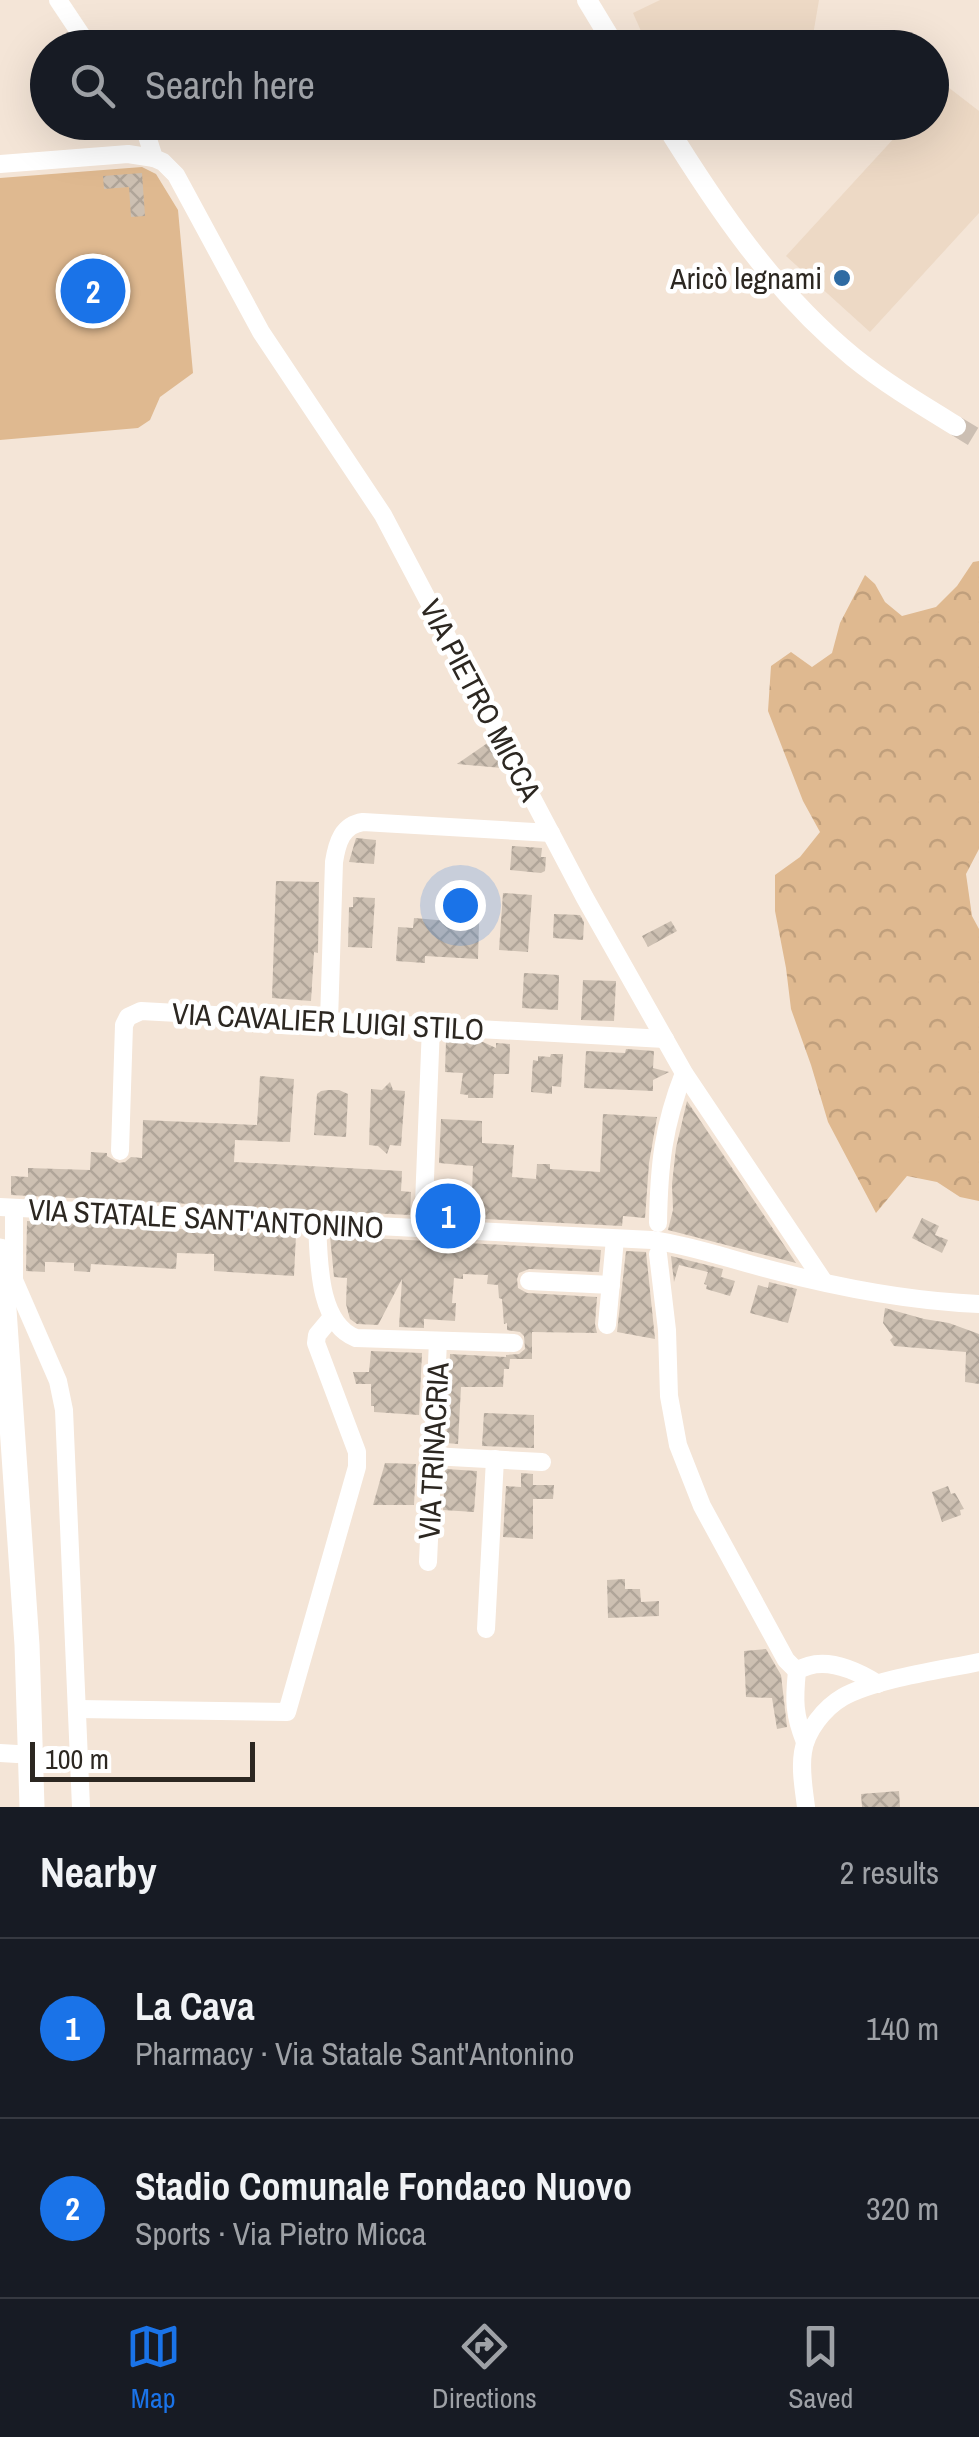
<!DOCTYPE html>
<html lang="en">
<head>
<meta charset="utf-8">
<style>
  body { margin:0; font-family:"Archivo Narrow",sans-serif; background:#242831; color:#f1f3f6 }
  .scale { position:absolute; left:30px; bottom:25px; width:225px; box-sizing:border-box; padding-left:10px; border:5px solid #2c2721; border-top:0; font-size:28px; line-height:35px; white-space:nowrap; color:#2c2721; -webkit-text-stroke:8px #fff; paint-order:stroke }
  .you { position:absolute; left:460px; top:905px; width:35px; height:35px; margin:-25px; border:8px solid #fff; border-radius:50%; background:#1a73e8; box-shadow:0 0 0 15px #1a73e833 }
  .badge { display:grid; place-items:center; width:65px; height:65px; border-radius:50%; background:#1a73e8; color:#fff; font-size:32px; font-weight:700 }
  .pin { position:absolute; translate:-50% -50%; border:5px solid #fff; box-shadow:0 2px 10px #0006 }
  .list { margin:0; padding:0; list-style:none }
  h2 { display:flex; justify-content:space-between; align-items:center; height:130px; margin:0; padding:0 40px; font-size:42px }
  h2 small { font-size:32px; font-weight:400; color:#9ea1a6 }
  .list li { display:grid; grid-template-columns:65px 1fr auto; gap:30px; align-items:center; box-sizing:border-box; height:180px; padding:0 40px; border-top:2px solid #363941 }
  .list b { display:block; font-size:38px; white-space:nowrap }
  .list p { margin:0; font-size:32px; white-space:nowrap; color:#9ea1a6 }
  .list em { font-size:32px; font-style:normal; color:#9ea1a6 }
  .icon { flex:none; width:55px; height:55px; fill:none; stroke:currentColor; stroke-width:2; stroke-linecap:round; stroke-linejoin:round }
  .map { position:relative; flex:none; width:979px; height:1807px; overflow:hidden }
  .search { position:absolute; background:#171b24; box-shadow:0 10px 40px #0002; left:30px; right:30px; top:30px; height:110px; display:flex; align-items:center; gap:25px; box-sizing:border-box; padding:0 35px; border-radius:55px; color:#9ea1a6; font-size:38px }
  .sheet { height:490px; background:#171b24 }
  nav { display:flex; justify-content:space-around; align-items:center; box-sizing:border-box; height:140px; border-top:2px solid #363941; background:#171b24; font-size:28px; color:#9ea1a6 }
  nav a { display:grid; justify-items:center; gap:5px }
  nav .on { color:#1a73e8 }
  .map>svg:first-child { display:block }
</style>
</head>
<body>
<div class="map">
<svg width="979" height="1807" viewBox="0 0 979 1807">
  <defs>
    <pattern id="forest-crowns" width="20" height="18" patternUnits="userSpaceOnUse" patternTransform="scale(2.5)"><rect width="20" height="18" fill="#dfb990"/><path d="M2 6a3 3 0 1 1 6 0M12 15a3 3 0 1 1 6 0" fill="none" stroke="#c09f7c"/></pattern>
    <pattern id="building-cross-hatch" width="8" height="8" patternUnits="userSpaceOnUse" patternTransform="scale(2.5)"><rect width="8" height="8" fill="#cdc0b2"/><path d="M0 0l8 8M0 8l8-8" fill="none" stroke="#b0a599"/></pattern>
  </defs>
  <rect width="100%" height="100%" fill="#f4e5d7"/>
  <!-- built -->
  <g fill="#edd9c5">
    <polygon points="660,0 819,0 811,47 648,47 633,13"/>
    <polygon points="944,84 979,111 979,213 870,332 786,256 908,123 932,122 932,97"/>
  </g>
  <!-- grass -->
  <polygon fill="#dfb990" points="142,167 156,174 178,210 193,373 160,397 150,420 138,428 0,440 0,178"/>
  <!-- forest -->
  <polygon fill="url(#forest-crowns)" points="979,561 979,849 966,874 972,916 979,929 979,1201 960,1197 937,1182 907,1176 876,1213 828,1122 811,1065 791,1009 786,968 775,911 775,875 800,857 820,832 803,801 768,711 771,666 791,652 812,667 832,653 840,623 865,575 875,584 885,602 902,616 936,607 957,586 973,562"/>
  <!-- building -->
  <g fill="url(#building-cross-hatch)">
    <polygon points="142,173 145,216 131,217 129,187 104,189 103,176"/>
    <polygon points="489,742 502,768 457,764"/>
    <polygon points="356,838 376,840 374,864 349,862"/>
    <polygon points="512,846 542,848 541,857 546,857 545,871 541,873 510,870"/>
    <polygon points="276,881 319,882 318,953 314,952 311,1001 272,998"/>
    <polygon points="450,890 480,892 478,959 425,956 425,963 396,961 398,927 413,928 414,918 448,921"/>
    <polygon points="503,893 532,895 528,952 499,950"/>
    <polygon points="353,897 375,898 372,948 348,947 349,907 353,907"/>
    <polygon points="554,914 580,915 584,922 583,940 553,938"/>
    <polygon points="671,921 677,931 648,947 642,936"/>
    <polygon points="524,973 559,975 558,1010 522,1008"/>
    <polygon points="583,980 616,981 614,1021 581,1020"/>
    <polygon points="446,1041 483,1042 496,1048 496,1043 510,1044 509,1074 494,1074 493,1098 468,1098 468,1095 460,1094 463,1073 445,1072"/>
    <polygon points="626,1049 654,1051 653,1068 669,1072 653,1080 653,1091 584,1088 586,1051 625,1053"/>
    <polygon points="551,1054 563,1054 561,1087 552,1086 552,1094 531,1092 533,1060 538,1061 538,1056 550,1057"/>
    <polygon points="260,1076 294,1079 290,1142 235,1140 234,1162 402,1171 401,1191 411,1192 410,1215 11,1195 11,1176 28,1177 28,1168 90,1170 91,1152 107,1153 107,1156 119,1163 125,1162 131,1157 142,1158 143,1120 257,1125"/>
    <polygon points="390,1082 393,1090 405,1091 401,1146 390,1145 387,1154 378,1146 369,1145 371,1089 382,1090"/>
    <polygon points="328,1090 339,1090 348,1094 346,1137 314,1135 317,1094 321,1091"/>
    <polygon points="687,1101 796,1263 668,1230 673,1210 672,1184 676,1148"/>
    <polygon points="603,1114 657,1117 649,1163 645,1218 623,1216 622,1226 444,1217 446,1190 472,1191 473,1166 439,1163 441,1119 482,1121 482,1143 514,1145 512,1177 536,1179 537,1164 550,1164 550,1169 600,1172"/>
    <polygon points="922,1218 939,1226 935,1235 948,1240 942,1253 912,1238"/>
    <polygon points="27,1221 296,1235 294,1276 214,1271 214,1254 177,1253 176,1269 91,1264 90,1272 74,1271 74,1263 52,1262 45,1262 45,1272 26,1271"/>
    <polygon points="330,1236 601,1250 599,1272 529,1269 519,1273 517,1279 518,1288 527,1293 597,1297 595,1324 597,1333 532,1332 532,1359 510,1359 509,1369 504,1369 503,1387 461,1387 458,1444 446,1443 450,1354 506,1357 506,1355 519,1354 525,1349 524,1336 520,1332 507,1330 507,1323 504,1324 502,1299 499,1298 498,1285 487,1284 488,1275 463,1274 463,1279 454,1278 452,1303 456,1303 455,1321 424,1319 424,1328 399,1327 402,1279 378,1325 357,1324 350,1319 346,1304 347,1278 334,1277"/>
    <polygon points="626,1251 646,1252 655,1339 617,1332"/>
    <polygon points="671,1256 723,1269 721,1277 735,1281 730,1296 706,1289 707,1285 704,1284 708,1272 679,1265 674,1282"/>
    <polygon points="769,1282 797,1289 788,1323 750,1313 758,1285 768,1288"/>
    <polygon points="885,1308 924,1319 949,1323 979,1334 979,1384 965,1382 966,1352 894,1346 890,1340 893,1337 883,1323"/>
    <polygon points="371,1351 422,1353 419,1415 374,1412 374,1406 371,1406 371,1384 356,1384 353,1372 369,1372"/>
    <polygon points="484,1413 534,1415 534,1448 482,1446"/>
    <polygon points="385,1463 416,1464 414,1505 373,1505"/>
    <polygon points="445,1469 477,1471 474,1512 443,1510"/>
    <polygon points="521,1473 533,1474 533,1485 554,1485 553,1499 533,1499 533,1539 503,1537 506,1486 521,1487"/>
    <polygon points="948,1486 951,1494 955,1493 964,1509 960,1510 961,1515 942,1522 932,1492"/>
    <polygon points="625,1579 625,1589 640,1589 641,1602 659,1601 659,1616 608,1618 607,1580"/>
    <polygon points="766,1649 781,1675 787,1727 777,1729 772,1698 746,1697 744,1651"/>
    <polygon points="899,1791 900,1807 862,1807 861,1794"/>
  </g>
  <g fill="none" stroke-linecap="round" stroke-linejoin="round">
    <!-- major-tunnel -->
    <polyline stroke="#ccbfb3" stroke-width="20" stroke-dasharray="20 10" stroke-linecap="butt" points="956,426 979,440"/>
    <!-- minor -->
    <g stroke="#fff" stroke-width="18">
      <polyline points="58,0 90,48"/>
      <polyline points="138,122 147,136 154,158 163,162 176,175 261,332 383,515 585,898 684,1073 824,1282"/>
      <polyline points="0,164 128,154 154,158"/>
      <path d="M329 1021 334 862C337 843 342 825 363 822L551 833"/>
      <polyline points="120,1151 124,1025 128,1017 141,1011 665,1039"/>
      <path d="M0 1207 652 1240C694 1246 732 1260 772 1270 840 1288 909 1301 979 1304"/>
      <polyline points="14,1208 14,1280 58,1381 64,1410 81,1807"/>
      <path d="M317 1223C319 1258 317 1323 356 1338L514 1343"/>
      <path d="M658 1223C659 1166 663 1126 684 1073"/>
      <polyline points="423,1229 431,1026"/>
      <polyline points="658,1254 667,1330 669,1396 678,1445 702,1506 786,1660 797,1671"/>
      <polyline points="529,1281 611,1285"/>
      <polyline points="607,1325 615,1239"/>
      <polyline points="432,1456 542,1462"/>
      <polyline points="428,1562 438,1341"/>
      <polyline points="486,1629 495,1459"/>
      <polyline points="77,1709 287,1712 357,1467 357,1452 316,1343 317,1335 332,1317"/>
      <path d="M805 1742C794 1715 794 1700 797 1671 822 1655 854 1669 878 1684"/>
      <polyline points="0,1753 17,1754"/>
      <polyline points="48,1755 79,1756"/>
      <path d="M806 1807C804 1790 800 1770 803 1752 806 1731 824 1708 843 1697 875 1679 941 1670 979 1662"/>
    </g>
    <!-- major -->
    <g stroke="#fff" stroke-width="20">
      <polyline points="587,0 616,48"/>
      <path d="M664 122C717 208 774 292 853 357 885 383 920 404 956 426"/>
    </g>
    <!-- highway -->
    <polyline stroke="#fff" stroke-width="25" points="0,1251 27,1645 32,1807"/>
  </g>
  <!-- markers -->
  <circle fill="#2e6ba3" stroke="#fff" stroke-width="4" cx="842" cy="278" r="10"/>
  <g text-anchor="middle" dominant-baseline="central" stroke-width="9" stroke-linejoin="round" paint-order="stroke">
    <!-- poi labels -->
    <g font-size="30" fill="#2c2721" stroke="#fff" text-anchor="end">
      <text x="822" y="278">Aricò legnami</text>
    </g>
    <!-- street labels -->
    <g font-size="30" fill="#2c2721" stroke="#fff">
      <text transform="translate(481 700) rotate(62)">VIA PIETRO MICCA</text>
      <text transform="translate(328 1021) rotate(3)">VIA CAVALIER LUIGI STILO</text>
      <text transform="translate(206 1218) rotate(3)">VIA STATALE SANT'ANTONINO</text>
      <text transform="translate(433 1451) rotate(-87)">VIA TRINACRIA</text>
    </g>
  </g>
</svg>
<div class="scale">100 m</div>
<div class="you"></div>
<div class="pin badge" style="left:448px;top:1216px">1</div>
<div class="pin badge" style="left:93px;top:291px">2</div>
<div class="search"><svg class="icon" aria-label="search" viewBox="0 0 24 24"><circle cx="10" cy="10" r="6"/><path d="M15 15l6 6"/></svg>Search here</div>
</div>
<section class="sheet">
<h2>Nearby<small>2 results</small></h2>
<ul class="list">
<li><span class="badge">1</span><div><b>La Cava</b><p>Pharmacy · Via Statale Sant'Antonino</p></div><em>140 m</em></li>
<li><span class="badge">2</span><div><b>Stadio Comunale Fondaco Nuovo</b><p>Sports · Via Pietro Micca</p></div><em>320 m</em></li>
</ul>
</section>
<nav>
<a class="on"><svg class="icon" aria-label="map" viewBox="0 0 24 24"><path d="M3 6l6-2 6 2 6-2v14l-6 2-6-2-6 2zM9 4v14M15 6v14"/></svg>Map</a>
<a><svg class="icon" aria-label="directions" viewBox="0 0 24 24"><path d="M12 3l9 9-9 9-9-9zM9 14v-3h6M13 9l2 2-2 2"/></svg>Directions</a>
<a><svg class="icon" aria-label="saved" viewBox="0 0 24 24"><path d="M7 4h10v16l-5-4-5 4z"/></svg>Saved</a>
</nav>
</body>
</html>
